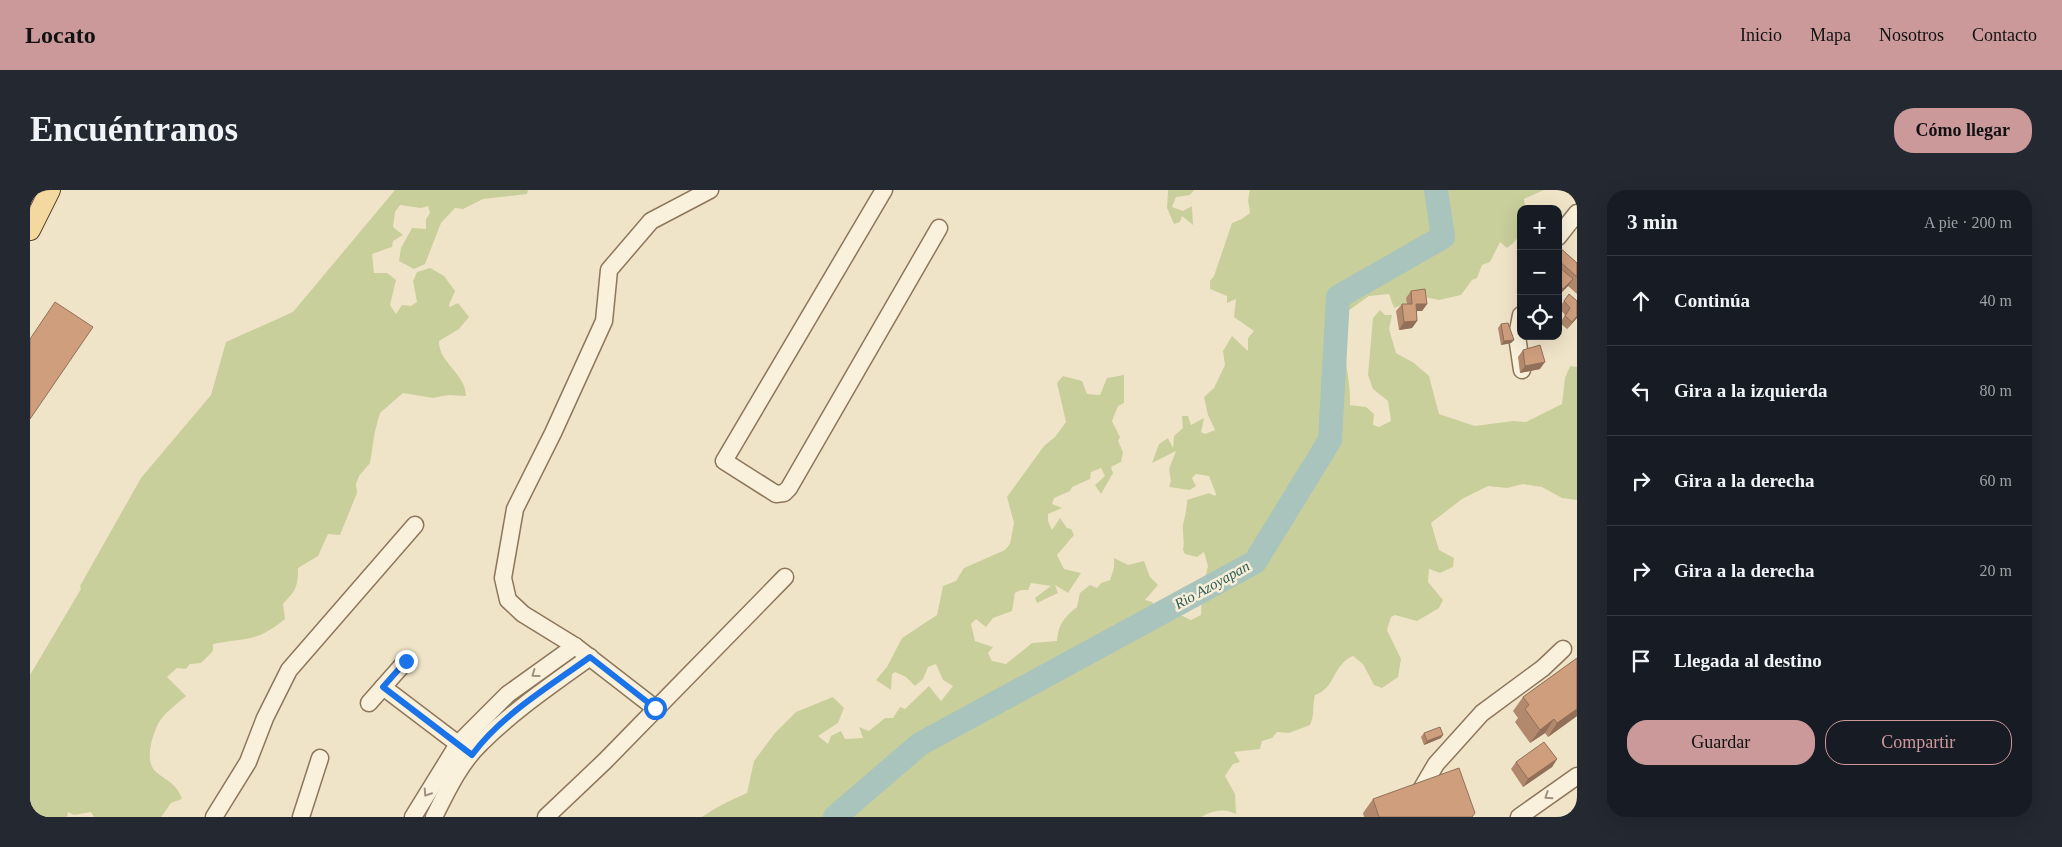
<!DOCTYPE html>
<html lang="es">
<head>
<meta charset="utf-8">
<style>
  body { margin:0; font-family:"Times New Roman",serif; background:#242831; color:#f1f3f6 }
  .controls { position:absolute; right:15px; top:15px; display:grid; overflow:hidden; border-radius:10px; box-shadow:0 5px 20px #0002 }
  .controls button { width:45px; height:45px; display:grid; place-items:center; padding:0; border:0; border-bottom:1px solid #363941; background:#171b24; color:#f1f3f6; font:25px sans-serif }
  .stop { position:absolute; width:15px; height:15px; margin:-11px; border:4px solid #1a73e8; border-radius:50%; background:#fff }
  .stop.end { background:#1a73e8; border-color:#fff; box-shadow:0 1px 5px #0008 }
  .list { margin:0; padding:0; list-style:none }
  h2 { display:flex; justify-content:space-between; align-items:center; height:65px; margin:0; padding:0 20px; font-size:21px }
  h2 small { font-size:16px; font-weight:400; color:#9ea1a6 }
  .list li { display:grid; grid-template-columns:32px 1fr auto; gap:15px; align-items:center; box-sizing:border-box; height:90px; padding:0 20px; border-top:1px solid #363941 }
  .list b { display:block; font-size:19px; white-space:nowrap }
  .list em { font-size:16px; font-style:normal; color:#9ea1a6 }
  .actions { display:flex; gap:10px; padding:15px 20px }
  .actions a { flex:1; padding:11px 0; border:1px solid #cc999b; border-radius:20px; text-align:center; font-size:18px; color:#cc999b }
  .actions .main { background:#cc999b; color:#111 }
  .icon { flex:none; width:28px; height:28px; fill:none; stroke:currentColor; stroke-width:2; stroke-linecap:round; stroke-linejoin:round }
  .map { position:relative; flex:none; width:1547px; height:627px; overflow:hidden; border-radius:20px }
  header { display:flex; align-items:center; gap:30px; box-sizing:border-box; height:70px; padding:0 25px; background:#cc999b; color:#111 }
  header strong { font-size:24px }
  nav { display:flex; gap:28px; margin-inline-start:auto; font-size:18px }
  .intro { display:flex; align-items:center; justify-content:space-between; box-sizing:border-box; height:120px; padding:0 30px }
  h1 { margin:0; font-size:35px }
  .button { padding:12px 22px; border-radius:20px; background:#cc999b; color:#111; font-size:18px; font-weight:700 }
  main { display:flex; gap:30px; padding:0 30px }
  aside { flex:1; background:#171b24; border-radius:20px; box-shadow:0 5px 20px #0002 }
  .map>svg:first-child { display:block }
</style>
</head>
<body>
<header>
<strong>Locato</strong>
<nav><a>Inicio</a><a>Mapa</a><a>Nosotros</a><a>Contacto</a></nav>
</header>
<div class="intro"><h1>Encuéntranos</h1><a class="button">Cómo llegar</a></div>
<main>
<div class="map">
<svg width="1547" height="627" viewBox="0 0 1547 627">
  <rect width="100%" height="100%" fill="#f0e4c8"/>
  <!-- green -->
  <g fill="#c9cf9b">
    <path d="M365 0H498L497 4 453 9 433 19 425 18 411 33 395 74 384 79 369 71 371 58 382 38 396 39V29L400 23 398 16 391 18 370 15 365 22 363 37 373 45 363 51 362 57 342 64 344 83H357L366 90 360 115 366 124 372 115 381 116 387 112 383 91 387 82 400 78 414 86 425 101 419 115 420 117 428 113 439 127 429 139 409 151C408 172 436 184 436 206L418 205 403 208 373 203 350 223 345 241 340 273 329 286 326 294 327 303 310 345 298 344 288 366 268 378C268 397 266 400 253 414L255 429C226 453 217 447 183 454V461L171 473 160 474 156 479 147 478 137 487 156 506C147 514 133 524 128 534 122 547 114 571 126 582 137 591 147 594 152 609L141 613 131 627H64L61 622 44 625 38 622 37 627H0V485L51 399 50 396 111 288 181 205 196 152 263 122Z"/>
    <polygon points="1138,0 1164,0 1160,5 1146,7 1142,17 1153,21 1162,16 1163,35 1152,26 1150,32 1144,34 1137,18"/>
    <path d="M1220 0H1514L1494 9 1495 19H1491C1491 39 1494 45 1477 58L1470 52 1460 72 1452 75 1447 88 1442 90 1431 105 1409 110 1385 105 1380 112 1364 118 1359 104 1339 106 1311 126 1314 137 1302 128 1304 150 1315 151C1314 172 1321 192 1320 215L1336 217 1344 224 1343 235 1349 237 1361 231 1358 211 1343 199 1338 185 1343 128 1350 120 1355 125H1362L1359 139 1366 163 1384 173 1399 186 1409 224 1445 236 1483 231 1496 232 1532 214 1535 188 1540 176 1547 177V310L1532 308 1512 297 1493 294 1477 298 1458 296 1432 309 1401 333 1409 360 1424 368 1423 377 1410 383 1399 379 1398 392 1413 410 1409 418 1387 431 1365 425 1361 427 1357 440 1371 469 1368 487 1352 498 1344 495 1333 474 1323 466C1302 475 1306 498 1285 505 1282 516 1285 525 1280 535L1259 543 1247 542 1242 548 1232 551 1230 559 1204 562 1210 572 1203 574 1195 586 1205 604 1206 624C1194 618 1183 620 1171 627H672C686 617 701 610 717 603L724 571 745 543 766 522 803 507 814 518 808 533 788 546 798 554 801 546 811 541 815 549 833 548 829 537 839 541 855 528H863L870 517 875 519 899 496 911 511 923 496 913 490 906 474 898 477 893 489 885 496 876 487 865 482 862 484 861 500 846 490 857 477 872 448 907 425 913 396 926 391 934 378 975 360 980 354 984 333 977 307 1014 256 1025 247 1036 232 1027 193 1033 186 1052 191 1057 204 1070 205 1077 188 1094 185V213L1088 216 1082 231 1090 247 1088 251 1093 262 1091 272 1081 277 1083 283 1071 304 1065 295 1075 286 1071 278 1061 282 1060 289 1042 297 1040 301 1024 308 1022 314 1032 318 1018 324V331L1022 340 1030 328 1037 338 1041 339 1044 345 1027 365 1034 379 1051 383 1038 403 1025 395 1028 403 1007 413 1005 408 1021 396 1001 393 998 400H991L985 403 982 421 963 428 956 437 946 429 941 434 945 451 963 457 958 463 962 471 976 474 1002 453 1027 451C1028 435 1034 427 1047 417L1050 403 1060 395 1067 398 1071 393 1080 390 1084 378V368L1098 375 1114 371 1120 387 1128 395 1115 410 1122 412 1131 424 1144 422 1161 430 1171 425 1172 406 1162 398 1165 391 1175 389 1178 376 1174 362 1167 367 1155 364 1153 360C1155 351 1152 343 1153 335 1155 326 1157 319 1157 310L1179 303 1185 306 1186 304 1179 286 1166 284 1162 288 1166 296 1160 300 1139 297 1141 291 1139 279 1146 261 1122 273 1129 254 1138 248 1143 258 1144 246 1153 238 1152 226H1158L1161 235 1174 228 1171 242 1175 244 1185 240 1178 225 1174 207 1184 198 1195 175 1193 161 1202 146 1218 161V148L1224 141 1204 127 1206 109 1197 113V106L1180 99V91L1184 86 1202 33 1212 29 1220 23 1218 10Z"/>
  </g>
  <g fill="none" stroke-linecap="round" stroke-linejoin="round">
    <!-- river -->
    <polyline stroke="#a9c4bc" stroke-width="24" points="805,627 890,554 1225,372 1300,250 1308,107 1413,47 1406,0"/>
    <defs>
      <g id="minor">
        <polyline points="854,0 694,271 746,304 754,303 759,298 909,38"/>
        <polyline points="1528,47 1547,23"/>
        <polyline points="1491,125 1487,146 1492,180"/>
        <polyline points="353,497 436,560"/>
        <polyline points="339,513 376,471"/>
        <polyline points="625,518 545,456 493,424 478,410 473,388 485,319 523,243 574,131 579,80 621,31 680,0"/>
        <polyline points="184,627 218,572 235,528 259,480 385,335"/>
        <polyline points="271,627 290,568"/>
        <polyline points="383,627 428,554 478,504 545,456"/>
        <path d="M404 627C417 601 430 573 451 553 484 520 523 494 560 467"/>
        <polyline points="516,627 575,571 755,387"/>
        <polyline points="1375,627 1406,574 1452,523 1513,478 1533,459"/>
        <polyline points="1489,627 1547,586"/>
      </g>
      <polyline id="major" points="0,40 20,0"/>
    </defs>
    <!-- minor casing -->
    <use href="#minor" stroke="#8d765c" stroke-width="19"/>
    <!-- major casing -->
    <use href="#major" stroke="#5b4430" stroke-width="22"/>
    <!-- minor -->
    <use href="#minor" stroke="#faf1dc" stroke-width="16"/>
    <!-- major -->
    <use href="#major" stroke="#f3d9a0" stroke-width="20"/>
  </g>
  <!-- wall -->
  <g fill="#b2896c">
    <polygon points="1528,56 1547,73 1547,104 1538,96 1528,106"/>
    <polygon points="1381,101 1397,114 1392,121 1387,121 1387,131 1382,138 1369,140 1366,121 1372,114 1377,114 1376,108"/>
    <polygon points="1539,104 1547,111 1547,128 1537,139 1530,133 1535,125 1529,118"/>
    <polygon points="1471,134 1484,150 1481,153 1471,155 1468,138"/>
    <polygon points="1493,160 1510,179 1490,183 1488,167"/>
    <polygon points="1547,468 1547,526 1518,547 1515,543 1500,553 1485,532 1488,528 1483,521 1493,507"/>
    <polygon points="1394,543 1411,548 1394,555 1391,547"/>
    <polygon points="1527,569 1522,577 1493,597 1481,579 1486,572"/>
    <polygon points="1343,609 1442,627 1334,627 1333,623"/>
  </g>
  <!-- shaded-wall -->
  <g fill="#916f58">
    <polygon points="1543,89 1538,96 1528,106 1533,99"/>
    <polygon points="1386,114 1397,114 1392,121 1381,121"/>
    <polygon points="1547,126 1547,128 1537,139 1542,132"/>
    <polygon points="1387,131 1382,138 1369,140 1374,132"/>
    <polygon points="1484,150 1481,153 1471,155 1474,151"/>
    <polygon points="1515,172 1510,179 1490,183 1495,176"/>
    <polygon points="1547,519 1547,526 1518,547 1527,533"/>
    <polygon points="1524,529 1515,543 1500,553 1510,540"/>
    <polygon points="1413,545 1411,548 1394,555 1397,551"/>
    <polygon points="1527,569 1522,577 1493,597 1498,589"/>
  </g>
  <!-- building -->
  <g fill="#cf9f7d" stroke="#916f58">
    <polygon points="1528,56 1547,73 1547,87 1528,70"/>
    <polygon points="1528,76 1543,89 1533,99 1528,93"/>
    <polygon points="1395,99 1397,114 1386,114 1387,131 1374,132 1372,114 1382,114 1381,101"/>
    <polygon points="1539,104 1547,111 1547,126 1542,132 1535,126 1540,118 1534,111"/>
    <polygon points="25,112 63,137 0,229 0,149"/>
    <polygon points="1478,133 1484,150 1474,151 1471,134"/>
    <polygon points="1510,155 1515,172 1495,176 1493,160"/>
    <polygon points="1547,468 1547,519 1527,533 1524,529 1510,540 1495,519 1499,515 1493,507"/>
    <polygon points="1410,537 1413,545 1397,551 1394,543"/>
    <polygon points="1514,552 1527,569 1498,589 1486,572"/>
    <polygon points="1429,578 1445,623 1442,627 1349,627 1343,609"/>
  </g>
  <!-- one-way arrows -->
  <defs><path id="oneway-chevron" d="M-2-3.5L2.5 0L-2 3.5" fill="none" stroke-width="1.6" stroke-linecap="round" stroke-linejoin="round" transform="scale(1.25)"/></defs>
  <g stroke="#9c907e">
    <use href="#oneway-chevron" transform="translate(505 484) rotate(144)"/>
    <use href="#oneway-chevron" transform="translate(397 603) rotate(123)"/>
    <use href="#oneway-chevron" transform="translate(1518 606) rotate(146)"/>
  </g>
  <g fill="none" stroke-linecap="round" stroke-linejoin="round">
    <!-- route -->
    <path stroke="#1a73e8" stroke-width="6" d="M376 471 353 497 442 565C471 525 520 496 560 467L625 518"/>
  </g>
  <g text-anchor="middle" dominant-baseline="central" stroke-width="5" stroke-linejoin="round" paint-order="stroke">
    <!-- water labels -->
    <g font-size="15" font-style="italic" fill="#2f5d5a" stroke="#f7eed8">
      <text transform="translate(1182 395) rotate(-29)">Rio Azoyapan</text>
    </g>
  </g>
</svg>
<div class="controls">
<button>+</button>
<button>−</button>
<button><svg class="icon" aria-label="locate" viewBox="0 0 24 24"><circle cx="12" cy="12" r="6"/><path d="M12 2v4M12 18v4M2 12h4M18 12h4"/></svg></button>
</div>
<div class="stop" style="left:625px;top:518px"></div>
<div class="stop end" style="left:376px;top:471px"></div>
</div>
<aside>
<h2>3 min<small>A pie · 200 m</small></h2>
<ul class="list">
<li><svg class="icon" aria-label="ahead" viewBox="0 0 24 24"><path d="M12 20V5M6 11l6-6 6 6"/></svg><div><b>Continúa</b></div><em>40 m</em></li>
<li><svg class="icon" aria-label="left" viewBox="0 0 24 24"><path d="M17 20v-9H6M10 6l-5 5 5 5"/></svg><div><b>Gira a la izquierda</b></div><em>80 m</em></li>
<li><svg class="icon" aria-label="right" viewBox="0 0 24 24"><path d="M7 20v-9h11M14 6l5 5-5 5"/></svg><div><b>Gira a la derecha</b></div><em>60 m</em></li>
<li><svg class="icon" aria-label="right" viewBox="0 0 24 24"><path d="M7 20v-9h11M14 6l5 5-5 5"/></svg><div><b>Gira a la derecha</b></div><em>20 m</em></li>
<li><svg class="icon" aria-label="arrive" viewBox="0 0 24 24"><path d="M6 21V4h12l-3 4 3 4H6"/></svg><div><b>Llegada al destino</b></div></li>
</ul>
<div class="actions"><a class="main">Guardar</a><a>Compartir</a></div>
</aside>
</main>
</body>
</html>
